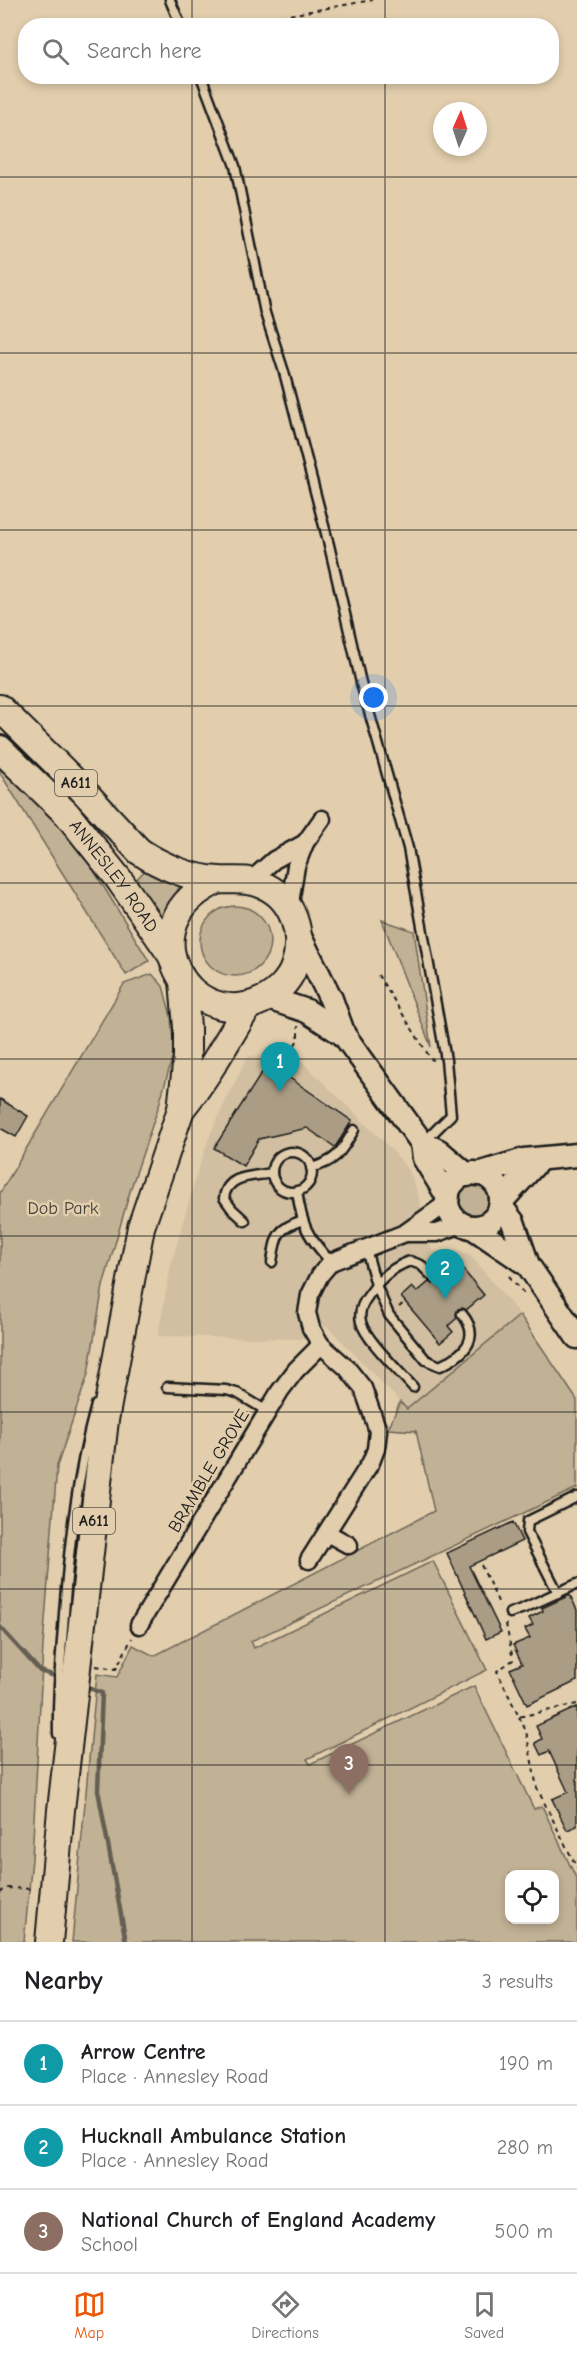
<!DOCTYPE html>
<html lang="en">
<head>
<meta charset="utf-8">
<style>
  body { margin:0; font-family:"Comic Neue",sans-serif; background:#f2f2f2; color:#202124 }
  .controls { position:absolute; right:18px; bottom:18px; display:grid; overflow:hidden; border-radius:12px; box-shadow:0 3px 9px #0003 }
  .controls button { width:54px; height:54px; display:grid; place-items:center; padding:0; border:0; border-bottom:2px solid #e0e0e0; background:#fff; color:#202124; font:30px sans-serif }
  .compass { position:absolute; left:433px; top:102px; width:54px; height:54px; border-radius:50%; background:#fff; box-shadow:0 3px 9px #0003; rotate:3deg }
  .you { position:absolute; left:374px; top:698px; width:21px; height:21px; margin:-15px; border:4px solid #fff; border-radius:50%; background:#1a73e8; box-shadow:0 0 0 9px #1a73e833 }
  .badge { display:grid; place-items:center; width:39px; height:39px; border-radius:50%; background:#ea580c; color:#fff; font-size:20px; font-weight:700 }
  .pin { position:absolute; translate:-50% -50px; filter:drop-shadow(0 2px 3px #0008) }
  .pin::after { content:''; position:absolute; top:32px; width:21px; height:18px; background:inherit; clip-path:polygon(0 0,100% 0,50% 100%) }
  .list { margin:0; padding:0; list-style:none }
  h2 { display:flex; justify-content:space-between; align-items:center; height:78px; margin:0; padding:0 24px; font-size:26px }
  h2 small { font-size:20px; font-weight:400; color:#757577 }
  .list li { display:grid; grid-template-columns:39px 1fr auto; gap:18px; align-items:center; box-sizing:border-box; height:84px; padding:0 24px; border-top:2px solid #e0e0e0 }
  .list b { display:block; font-size:22px; white-space:nowrap }
  .list p { margin:0; font-size:20px; white-space:nowrap; color:#757577 }
  .list em { font-size:20px; font-style:normal; color:#757577 }
  .icon { flex:none; width:33px; height:33px; fill:none; stroke:currentColor; stroke-width:2; stroke-linecap:round; stroke-linejoin:round }
  .map { position:relative; flex:none; width:577px; height:1942px; overflow:hidden }
  .search { position:absolute; background:#fff; box-shadow:0 3px 9px #0003; left:18px; right:18px; top:18px; height:66px; display:flex; align-items:center; gap:15px; box-sizing:border-box; padding:0 21px; border-radius:24px; color:#757577; font-size:22px }
  .sheet { height:330px; background:#fff }
  nav { display:flex; justify-content:space-around; align-items:center; box-sizing:border-box; height:84px; border-top:2px solid #e0e0e0; background:#fff; font-size:16px; color:#757577 }
  nav a { display:grid; justify-items:center; gap:3px }
  nav .on { color:#ea580c }
  .map>svg:first-child { display:block }
</style>
</head>
<body>
<div class="map">
<svg width="577" height="1942" viewBox="0 0 577 1942">
  <rect width="100%" height="100%" fill="#e2cead"/>
  <filter id="ink" filterUnits="userSpaceOnUse"><feTurbulence type="fractalNoise" baseFrequency=".0167" numOctaves="2"/><feDisplacementMap in="SourceGraphic" scale="12" xChannelSelector="R" yChannelSelector="G"/><feConvolveMatrix kernelMatrix="1 2 1 2 8 2 1 2 1" color-interpolation-filters="sRGB"/></filter>
  <g filter="url(#ink)">
    <!-- built -->
    <polygon fill="#d2bfa1" points="289,1049 393,1151 409,1171 417,1191 432,1251 456,1249 471,1256 520,1315 407,1409 327,1326 300,1339 158,1336 171,1264 196,1176 211,1132 247,1057"/>
    <!-- green -->
    <g fill="#c1b195" stroke="#6e6658" stroke-width="1.5" fill-rule="evenodd">
      <polygon points="0,767 44,806 88,861 149,961 126,975 0,773"/>
      <polygon points="148,867 181,884 163,916 159,917 133,883"/>
      <circle cx="235" cy="941" r="35"/>
      <polygon points="382,920 414,931 431,1047"/>
      <polygon points="152,974 163,986 171,1016 174,1052 159,1105 131,1188 103,1286 88,1374 57,1466 43,1646 32,1859 24,1942 0,1942 0,1193 124,984"/>
      <circle cx="474" cy="1200" r="18"/>
      <path d="M520 1315 577 1400V1488L251 1641 254 1648 433 1561 487 1670 307 1759 310 1764 474 1686 534 1809 542 1806 577 1880V1942H72L97 1674 117 1677 133 1645 154 1656 434 1511 416 1431 388 1429 400 1402 407 1409ZM510 1874H554V1920H510Z"/>
    </g>
    <g fill="none" stroke-linecap="round" stroke-linejoin="round">
      <!-- stream -->
      <g stroke="#655e52" stroke-width="4.5">
        <polyline points="0,1627 40,1671 61,1678"/>
        <polyline points="83,1686 102,1693 98,1790 126,1942"/>
      </g>
    </g>
    <!-- building -->
    <g fill="#ab9c85" stroke="#1c1c1c" stroke-width="1.5">
      <polygon points="268,1063 352,1121 335,1147 307,1128 259,1139 243,1166 214,1148"/>
      <polygon points="0,1099 28,1116 16,1137 0,1128"/>
      <polygon points="455,1260 484,1295 466,1310 462,1308 458,1309 456,1314 457,1318 448,1326 453,1332 440,1343 401,1297 412,1287 417,1292 429,1282 433,1284 438,1283 440,1279 439,1274"/>
      <polygon points="513,1522 522,1541 469,1566 501,1632 486,1639 447,1553"/>
      <polygon points="570,1595 577,1610 577,1681 527,1705 510,1669 522,1664 513,1645 530,1638 525,1629 533,1625 529,1618 543,1611 542,1608"/>
      <polygon points="577,1707 577,1826 567,1830 552,1799 568,1792 549,1751 541,1755 535,1743 542,1739 536,1726"/>
    </g>
    <g fill="none" stroke-linecap="round" stroke-linejoin="round">
      <defs>
        <g id="lane">
          <polyline points="170,0 181,26"/>
          <polyline points="201,76 235,166 265,313 284,372 329,545 362,687 408,848 446,1060 451,1115 425,1141"/>
          <circle cx="292" cy="1172" r="20"/>
          <path d="M311 1168C337 1161 341 1152 354 1130"/>
          <path d="M297 1191C302 1226 307 1236 331 1262"/>
          <path d="M245 1221 232 1209 224 1198C227 1174 252 1177 272 1173"/>
          <path d="M366 1249 376 1285 389 1315 426 1360 440 1366C464 1355 482 1338 462 1314"/>
          <path d="M272 1262C276 1236 276 1229 303 1220"/>
          <polyline points="167,1387 226,1390 237,1393 267,1411"/>
          <path d="M413 1387C400 1372 365 1339 361 1322 358 1310 364 1301 371 1292 381 1277 393 1267 410 1261L421 1265 434 1278"/>
          <polyline points="558,1593 527,1532 528,1521 577,1497"/>
          <polyline points="510,1613 524,1608 577,1584"/>
          <path d="M58 1734C57 1699 60 1664 63 1628 68 1553 76 1478 96 1405"/>
        </g>
        <g id="street">
          <polyline points="250,881 274,860 305,843"/>
          <polyline points="289,909 296,866 305,843 322,819"/>
          <polyline points="405,1233 437,1233 462,1224"/>
          <polyline points="327,1533 349,1545"/>
          <polyline points="309,1560 371,1462 376,1449 378,1431 363,1388 347,1368 321,1345 311,1328 307,1313 310,1295 320,1275 331,1262 405,1233 447,1203"/>
          <polyline points="139,1625 280,1391 296,1370 321,1345"/>
        </g>
        <g id="secondary">
          <polyline points="299,935 331,999 344,1035 422,1143 439,1151 467,1175"/>
          <polyline points="268,998 307,1011 344,1035"/>
          <polyline points="422,1143 424,1158 448,1197"/>
          <circle cx="474" cy="1200" r="27"/>
          <polyline points="478,1174 524,1160 577,1155"/>
          <polyline points="501,1202 538,1161"/>
          <polyline points="501,1206 513,1222 528,1265 577,1337"/>
          <polyline points="472,1227 528,1265"/>
        </g>
        <g id="primary">
          <path d="M0 708 77 784 139 851C161 866 192 879 219 880 234 881 246 878 260 884 294 896 305 936 294 967 289 981 276 994 263 1000 189 1037 122 922 219 880"/>
          <path id="s1" d="M0 749 67 814 118 878 172 956"/>
          <path d="M181 1109C208 1077 227 1040 249 1005"/>
          <polyline points="49,1942 61,1810 105,1420 141,1227 181,1109 187,1057 187,1027 183,981"/>
        </g>
      </defs>
      <!-- lane casing -->
      <use href="#lane" stroke="#1c1c1c" stroke-width="13"/>
      <!-- street casing -->
      <use href="#street" stroke="#1c1c1c" stroke-width="21"/>
      <!-- secondary casing -->
      <use href="#secondary" stroke="#1c1c1c" stroke-width="27"/>
      <!-- primary casing -->
      <use href="#primary" stroke="#1c1c1c" stroke-width="30"/>
      <!-- path -->
      <g stroke="#1c1c1c" stroke-width="2" stroke-dasharray="4.5 4.5" stroke-linecap="butt">
        <polyline points="228,26 372,0"/>
        <polyline points="378,975 431,1059 434,1060"/>
        <polyline points="295,1045 298,1039 298,1026"/>
        <polyline points="509,1276 526,1296"/>
        <polyline points="399,1307 405,1302"/>
        <polyline points="481,1565 500,1606"/>
        <polyline points="506,1624 513,1660 497,1671 519,1717 577,1704"/>
        <polyline points="96,1666 116,1669 132,1638"/>
        <polyline points="519,1717 526,1731 537,1788 577,1868"/>
        <polyline points="0,1893 6,1888 34,1889"/>
      </g>
      <!-- lane -->
      <use href="#lane" stroke="#e2cead" stroke-width="8"/>
      <!-- street -->
      <use href="#street" stroke="#e2cead" stroke-width="16"/>
      <!-- secondary -->
      <use href="#secondary" stroke="#e2cead" stroke-width="22"/>
      <!-- primary -->
      <use href="#primary" stroke="#e2cead" stroke-width="26"/>
    </g>
  </g>
  <!-- grid -->
  <path fill="none" stroke="#1c1c1c" stroke-width="1.5" stroke-opacity="0.55" d="M192 0V26M385 0V26M192 76V1942M385 76V1942M0 177H577M0 353H577M0 530H577M0 706H577M0 883H577M0 1059H577M0 1236H577M0 1412H577M0 1589H577M0 1765H577"/>
  <g text-anchor="middle" dominant-baseline="central" stroke-width="5" stroke-linejoin="round" paint-order="stroke">
    <!-- shield labels -->
    <g fill="#e2cead" stroke="#575148" stroke-width="1.5">
      <rect x="55" y="770" width="42" height="26" rx="4.5"/>
      <rect x="73" y="1508" width="42" height="26" rx="4.5"/>
    </g>
    <g font-size="16" font-weight="bold" fill="#1c1c1c">
      <text x="76" y="783">A611</text>
      <text x="94" y="1521">A611</text>
    </g>
    <!-- street labels -->
    <g font-size="18" fill="#1c1c1c" stroke="#e2cead">
      <text stroke="none"><textPath href="#s1" startOffset="171">ANNESLEY ROAD</textPath></text>
      <text transform="translate(209 1471) rotate(-59)">BRAMBLE GROVE</text>
    </g>
    <!-- park labels -->
    <g font-size="18" fill="#45413a" stroke="#e2cead">
      <text x="63" y="1208">Dob Park</text>
    </g>
  </g>
</svg>
<div class="controls">
<button><svg class="icon" aria-label="locate" viewBox="0 0 24 24"><circle cx="12" cy="12" r="6"/><path d="M12 2v4M12 18v4M2 12h4M18 12h4"/></svg></button>
</div>
<svg class="compass" viewBox="-18 -18 36 36"><path d="M0-13l5 13h-10z" fill="#e53935"/><path d="M0 13l5-13h-10z" fill="#757577"/></svg>
<div class="you"></div>
<div class="pin badge" style="left:280px;top:1092px;background:#0f9aa8">1</div>
<div class="pin badge" style="left:445px;top:1299px;background:#0f9aa8">2</div>
<div class="pin badge" style="left:349px;top:1794px;background:#8d6e63">3</div>
<div class="search"><svg class="icon" aria-label="search" viewBox="0 0 24 24"><circle cx="10" cy="10" r="6"/><path d="M15 15l6 6"/></svg>Search here</div>
</div>
<section class="sheet">
<h2>Nearby<small>3 results</small></h2>
<ul class="list">
<li><span class="badge" style="background:#0f9aa8">1</span><div><b>Arrow Centre</b><p>Place · Annesley Road</p></div><em>190 m</em></li>
<li><span class="badge" style="background:#0f9aa8">2</span><div><b>Hucknall Ambulance Station</b><p>Place · Annesley Road</p></div><em>280 m</em></li>
<li><span class="badge" style="background:#8d6e63">3</span><div><b>National Church of England Academy</b><p>School</p></div><em>500 m</em></li>
</ul>
</section>
<nav>
<a class="on"><svg class="icon" aria-label="map" viewBox="0 0 24 24"><path d="M3 6l6-2 6 2 6-2v14l-6 2-6-2-6 2zM9 4v14M15 6v14"/></svg>Map</a>
<a><svg class="icon" aria-label="directions" viewBox="0 0 24 24"><path d="M12 3l9 9-9 9-9-9zM9 14v-3h6M13 9l2 2-2 2"/></svg>Directions</a>
<a><svg class="icon" aria-label="saved" viewBox="0 0 24 24"><path d="M7 4h10v16l-5-4-5 4z"/></svg>Saved</a>
</nav>
</body>
</html>
